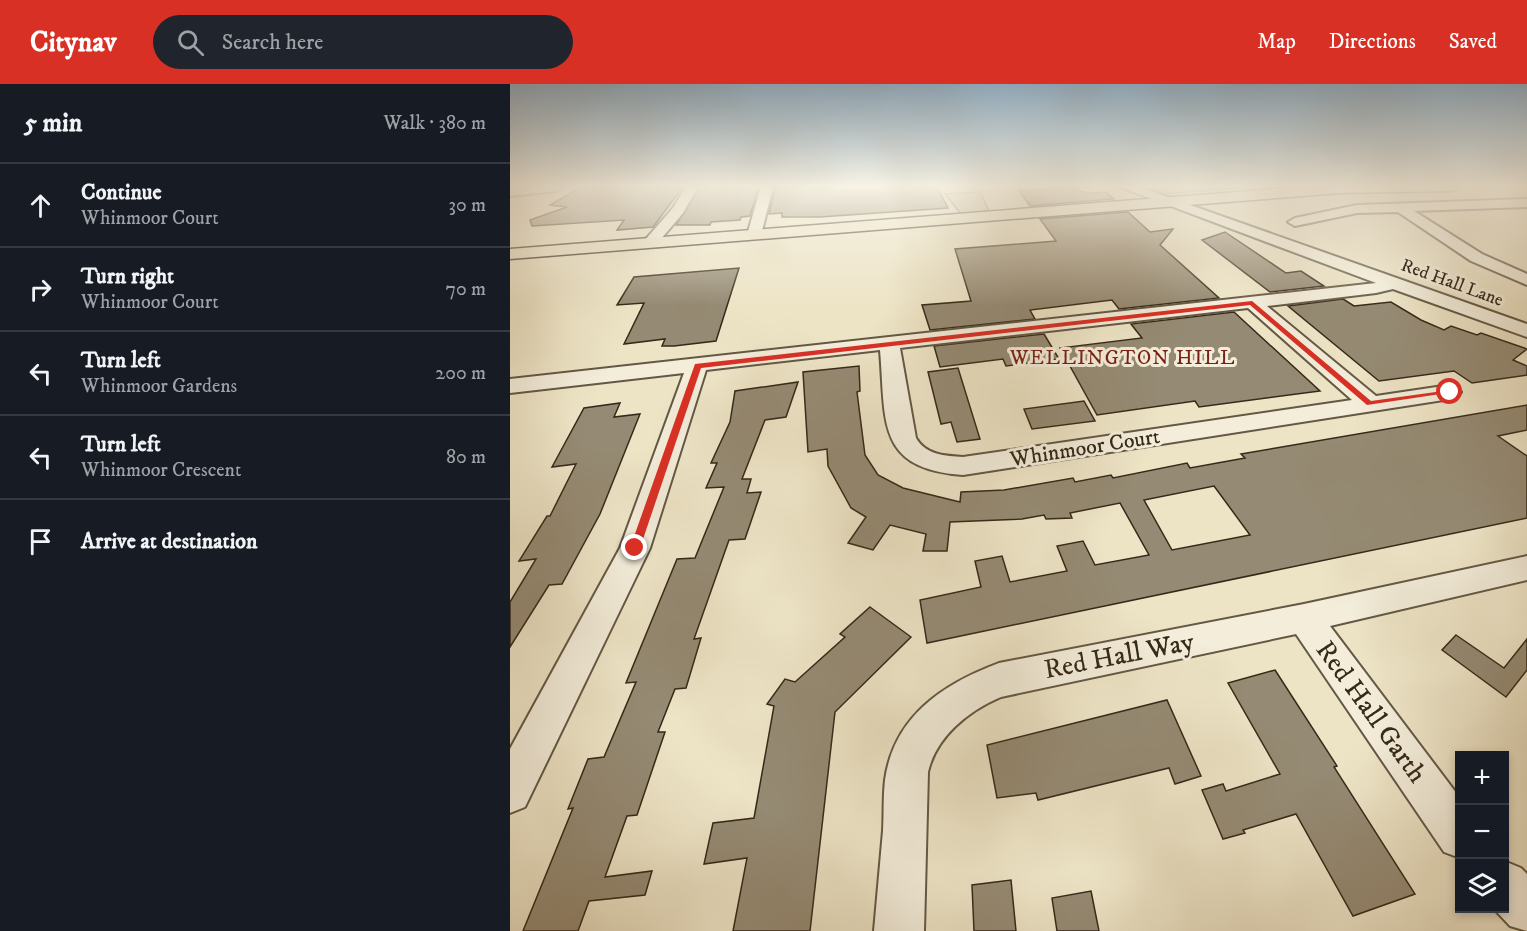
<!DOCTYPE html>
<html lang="en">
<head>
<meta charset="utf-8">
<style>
  body { margin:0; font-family:"IM FELL DW Pica",serif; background:#20242c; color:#f1f3f6 }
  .controls { position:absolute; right:18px; bottom:18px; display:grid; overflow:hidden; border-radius:0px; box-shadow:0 3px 9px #0003 }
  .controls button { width:54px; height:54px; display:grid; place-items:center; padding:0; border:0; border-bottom:2px solid #363941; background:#171b24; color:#f1f3f6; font:30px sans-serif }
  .stop { position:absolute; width:18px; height:18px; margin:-14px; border:4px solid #d93025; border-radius:50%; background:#fff }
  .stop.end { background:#d93025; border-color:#fff; box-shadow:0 2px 6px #0008 }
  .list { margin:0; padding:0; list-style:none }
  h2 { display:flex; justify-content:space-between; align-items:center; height:78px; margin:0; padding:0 24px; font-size:26px }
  h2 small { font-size:20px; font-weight:400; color:#9ea1a6 }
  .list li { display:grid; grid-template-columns:39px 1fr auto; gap:18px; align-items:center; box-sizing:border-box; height:84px; padding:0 24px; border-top:2px solid #363941 }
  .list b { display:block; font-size:22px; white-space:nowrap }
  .list p { margin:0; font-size:20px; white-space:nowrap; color:#9ea1a6 }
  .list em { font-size:20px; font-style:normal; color:#9ea1a6 }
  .icon { flex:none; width:33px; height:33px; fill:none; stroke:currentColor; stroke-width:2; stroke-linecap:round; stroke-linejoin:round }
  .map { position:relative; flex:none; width:1017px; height:847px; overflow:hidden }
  header { display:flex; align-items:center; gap:36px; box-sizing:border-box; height:84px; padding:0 30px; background:#d93025; color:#fff }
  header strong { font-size:28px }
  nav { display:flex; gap:33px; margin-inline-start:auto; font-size:21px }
  .search { width:420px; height:54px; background:#20242c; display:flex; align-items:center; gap:15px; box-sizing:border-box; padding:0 21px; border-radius:33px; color:#9ea1a6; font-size:22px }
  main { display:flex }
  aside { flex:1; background:#171b24 }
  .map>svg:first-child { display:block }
</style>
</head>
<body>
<header>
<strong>Citynav</strong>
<div class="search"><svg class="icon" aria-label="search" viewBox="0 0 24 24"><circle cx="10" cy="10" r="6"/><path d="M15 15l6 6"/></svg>Search here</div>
<nav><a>Map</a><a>Directions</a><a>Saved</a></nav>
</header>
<main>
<aside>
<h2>5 min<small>Walk · 380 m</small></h2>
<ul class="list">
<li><svg class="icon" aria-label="ahead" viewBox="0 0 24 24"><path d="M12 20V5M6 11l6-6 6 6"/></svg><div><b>Continue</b><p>Whinmoor Court</p></div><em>30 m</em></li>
<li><svg class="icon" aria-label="right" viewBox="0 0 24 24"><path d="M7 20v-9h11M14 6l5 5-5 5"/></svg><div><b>Turn right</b><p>Whinmoor Court</p></div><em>70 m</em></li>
<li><svg class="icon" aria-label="left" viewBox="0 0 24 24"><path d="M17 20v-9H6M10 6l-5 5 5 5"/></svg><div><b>Turn left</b><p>Whinmoor Gardens</p></div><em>200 m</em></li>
<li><svg class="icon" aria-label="left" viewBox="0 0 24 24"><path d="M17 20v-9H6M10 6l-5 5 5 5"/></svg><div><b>Turn left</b><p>Whinmoor Crescent</p></div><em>80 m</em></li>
<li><svg class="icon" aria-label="arrive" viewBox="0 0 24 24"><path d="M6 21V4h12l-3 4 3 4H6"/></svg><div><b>Arrive at destination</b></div></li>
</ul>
</aside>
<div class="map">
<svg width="1017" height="847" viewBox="0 0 1017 847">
  <rect width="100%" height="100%" fill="#ede4c6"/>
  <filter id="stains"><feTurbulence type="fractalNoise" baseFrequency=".00333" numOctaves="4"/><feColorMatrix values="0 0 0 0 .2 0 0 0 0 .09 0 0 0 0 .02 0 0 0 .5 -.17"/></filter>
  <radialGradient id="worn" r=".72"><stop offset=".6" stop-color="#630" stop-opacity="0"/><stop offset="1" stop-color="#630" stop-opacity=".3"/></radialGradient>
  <!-- green -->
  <g fill="#cec4a9" stroke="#827661" stroke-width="1.5">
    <polygon points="633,103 742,103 654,110"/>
    <polygon points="470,108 479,127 451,130 435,110"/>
  </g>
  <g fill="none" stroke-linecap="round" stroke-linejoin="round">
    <!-- stream -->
    <polygon fill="#7f735d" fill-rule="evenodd" points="758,103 777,103 713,109 711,108"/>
  </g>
  <!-- building -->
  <g fill="#958a73" stroke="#362919" stroke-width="1.5" fill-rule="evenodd">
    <polygon points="71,103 173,103 143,143 107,146 114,136 22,142 20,136 57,123 40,121"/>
    <polygon points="190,103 249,103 240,132 231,133 230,136 201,138 200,141 166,141"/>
    <polygon points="265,103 427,103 438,124 310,133 272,133 272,129 259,130"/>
    <polygon points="566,103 570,107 580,109 596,108 604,115 520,122 509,107"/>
    <polygon points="618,128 640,148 663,145 650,161 709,214 609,225 602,216 520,226 525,235 420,246 412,221 461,217 445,165 546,157 530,135"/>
    <polygon points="715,148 776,189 791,187 814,202 760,208 692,156"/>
    <polygon points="229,184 206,257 164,262 152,262 155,255 114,260 134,219 107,221 124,193"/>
    <polygon points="833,215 844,222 881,218 911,236 934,246 941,242 967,251 971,249 1017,265 1003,276 1017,282 1017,291 962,299 944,287 869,297 778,222"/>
    <polygon points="724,228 810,307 689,323 685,317 587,331 550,264 632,254 621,240"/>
    <polygon points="534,250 549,275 496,282 493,275 430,283 424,262"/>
    <path d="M349 282 350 307 347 308 355 371 368 391 393 404 450 418 451 408 494 406 563 394 565 398 601 391 603 394 677 379 680 384 735 374 731 370 1017 321V346L988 352 1017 372V434L417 559 410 516 471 503 465 477 492 472 500 498 557 487 547 462 573 457 585 481 639 471 610 419 560 429 562 434 536 435 534 431 512 435 440 438 437 467H413L416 450 380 441 363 466 338 459 356 433 341 424 318 382 317 365 298 368 293 288ZM704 402 740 451 662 466 634 416Z"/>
    <polygon points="448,284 470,355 447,358 441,338 431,340 418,288"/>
    <polygon points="288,298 276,333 255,336 232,395 241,395 237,409 251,408 235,455 219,456 184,555 191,554 176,604 165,605 148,648 155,648 127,731 117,732 95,793 142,787 135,811 79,817 68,847 13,847 63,724 58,725 78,675 94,673 126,598 116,599 167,475 185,474 214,403 196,404 207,379 201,379 220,338 225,307"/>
    <polygon points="574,317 585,337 522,345 514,325"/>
    <polygon points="110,319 104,333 130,330 90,430 52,500 39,501 0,563 0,518 26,475 9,477 37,432 40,432 66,380 42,383 74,324"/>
    <polygon points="360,523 401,553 325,628 300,847 223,847 237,774 194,780 203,739 244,734 264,622 257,620 275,595 285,598 335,553 330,550"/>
    <polygon points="946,551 994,584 1017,555 1017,586 996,613 932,566"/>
    <polygon points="765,586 827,682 824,683 905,810 843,832 786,730 733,746 735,749 713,755 692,706 713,700 716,707 770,690 718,599"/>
    <polygon points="657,616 691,692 665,700 659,684 528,716 526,709 487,714 477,661"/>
    <polygon points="501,796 506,847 464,847 462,801"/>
    <polygon points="581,807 589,847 547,847 542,814"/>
  </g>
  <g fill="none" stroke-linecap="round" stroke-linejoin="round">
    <defs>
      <g id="minor">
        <polygon points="52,103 46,107 0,112 0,104"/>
        <polygon points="176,103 188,103 173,129 145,162 135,162 132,159 135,156 163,124"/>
        <polygon points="251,103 263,103 251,151 244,155 237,151"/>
        <path d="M610 103H629L1017 240V253L883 205 866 209 757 222 866 312 940 301 948 303 951 308 948 313 940 315 453 391C365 385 376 336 370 266L196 286 140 464 15 723 0 729V665L110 464 174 289 0 309V295L866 199ZM738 224 842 316 453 373C435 372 416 371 406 354L390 264Z"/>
        <polygon points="1017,115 1017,123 904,127 972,170 1017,190 1017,201 961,177 888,128 847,129 785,142 778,138 785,134 847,121"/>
        <path d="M1017 472V496L820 542 950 714V774L934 768 786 550 491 613C458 627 426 653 418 688L414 847H364C367 814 370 780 373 747 374 730 373 713 375 696 384 632 433 600 489 579L794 520Z"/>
        <polygon points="994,777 1011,784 1017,790 1017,847 1000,842 983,824 994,824"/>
      </g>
      <polygon id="major" points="790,103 949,103 942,107 830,109 0,175 0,165"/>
    </defs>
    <!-- minor casing -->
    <use href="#minor" stroke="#645844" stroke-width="4"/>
    <!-- major casing -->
    <use href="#major" stroke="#362919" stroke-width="3"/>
    <!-- minor -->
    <use href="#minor" fill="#f3edda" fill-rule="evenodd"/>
    <!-- major -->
    <use href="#major" fill="#ede4c6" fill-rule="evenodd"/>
  </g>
  <!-- sky -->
  <linearGradient id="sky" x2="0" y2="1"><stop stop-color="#91aec3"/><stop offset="0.46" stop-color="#f7f3e5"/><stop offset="1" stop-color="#f7f3e5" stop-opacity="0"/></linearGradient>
  <rect width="1017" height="222" fill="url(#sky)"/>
  <!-- route -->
  <polygon fill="#d93025" points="742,217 861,317 940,306 944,308 857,321 740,221 191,284 130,464 125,468 120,464 185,280"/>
  <g text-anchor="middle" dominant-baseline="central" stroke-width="6" stroke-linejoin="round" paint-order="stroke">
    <!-- far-street labels -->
    <g font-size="18" fill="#362919" stroke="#f3edda">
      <text transform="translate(942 199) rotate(20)">Red Hall Lane</text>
    </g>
    <!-- far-neighbourhood labels -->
    <g font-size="20" letter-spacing="1.5" fill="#7a1f14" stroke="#f3edda">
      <text x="613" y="274">WELLINGTON HILL</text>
    </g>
    <!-- street labels -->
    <g font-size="22" fill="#362919" stroke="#f3edda">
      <text transform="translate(575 364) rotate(-9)">Whinmoor Court</text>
    </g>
    <!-- near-street labels -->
    <g font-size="27" fill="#362919" stroke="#f3edda">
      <text transform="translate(609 572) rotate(-11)">Red Hall Way</text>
      <text transform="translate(861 628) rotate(54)">Red Hall Garth</text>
    </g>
  </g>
  <rect width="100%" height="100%" filter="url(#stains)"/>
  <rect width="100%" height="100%" fill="url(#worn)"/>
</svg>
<div class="controls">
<button>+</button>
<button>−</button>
<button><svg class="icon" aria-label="layers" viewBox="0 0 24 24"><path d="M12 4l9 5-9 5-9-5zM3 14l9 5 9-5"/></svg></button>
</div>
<div class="stop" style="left:940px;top:308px"></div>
<div class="stop end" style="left:125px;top:464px"></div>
</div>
</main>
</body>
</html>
